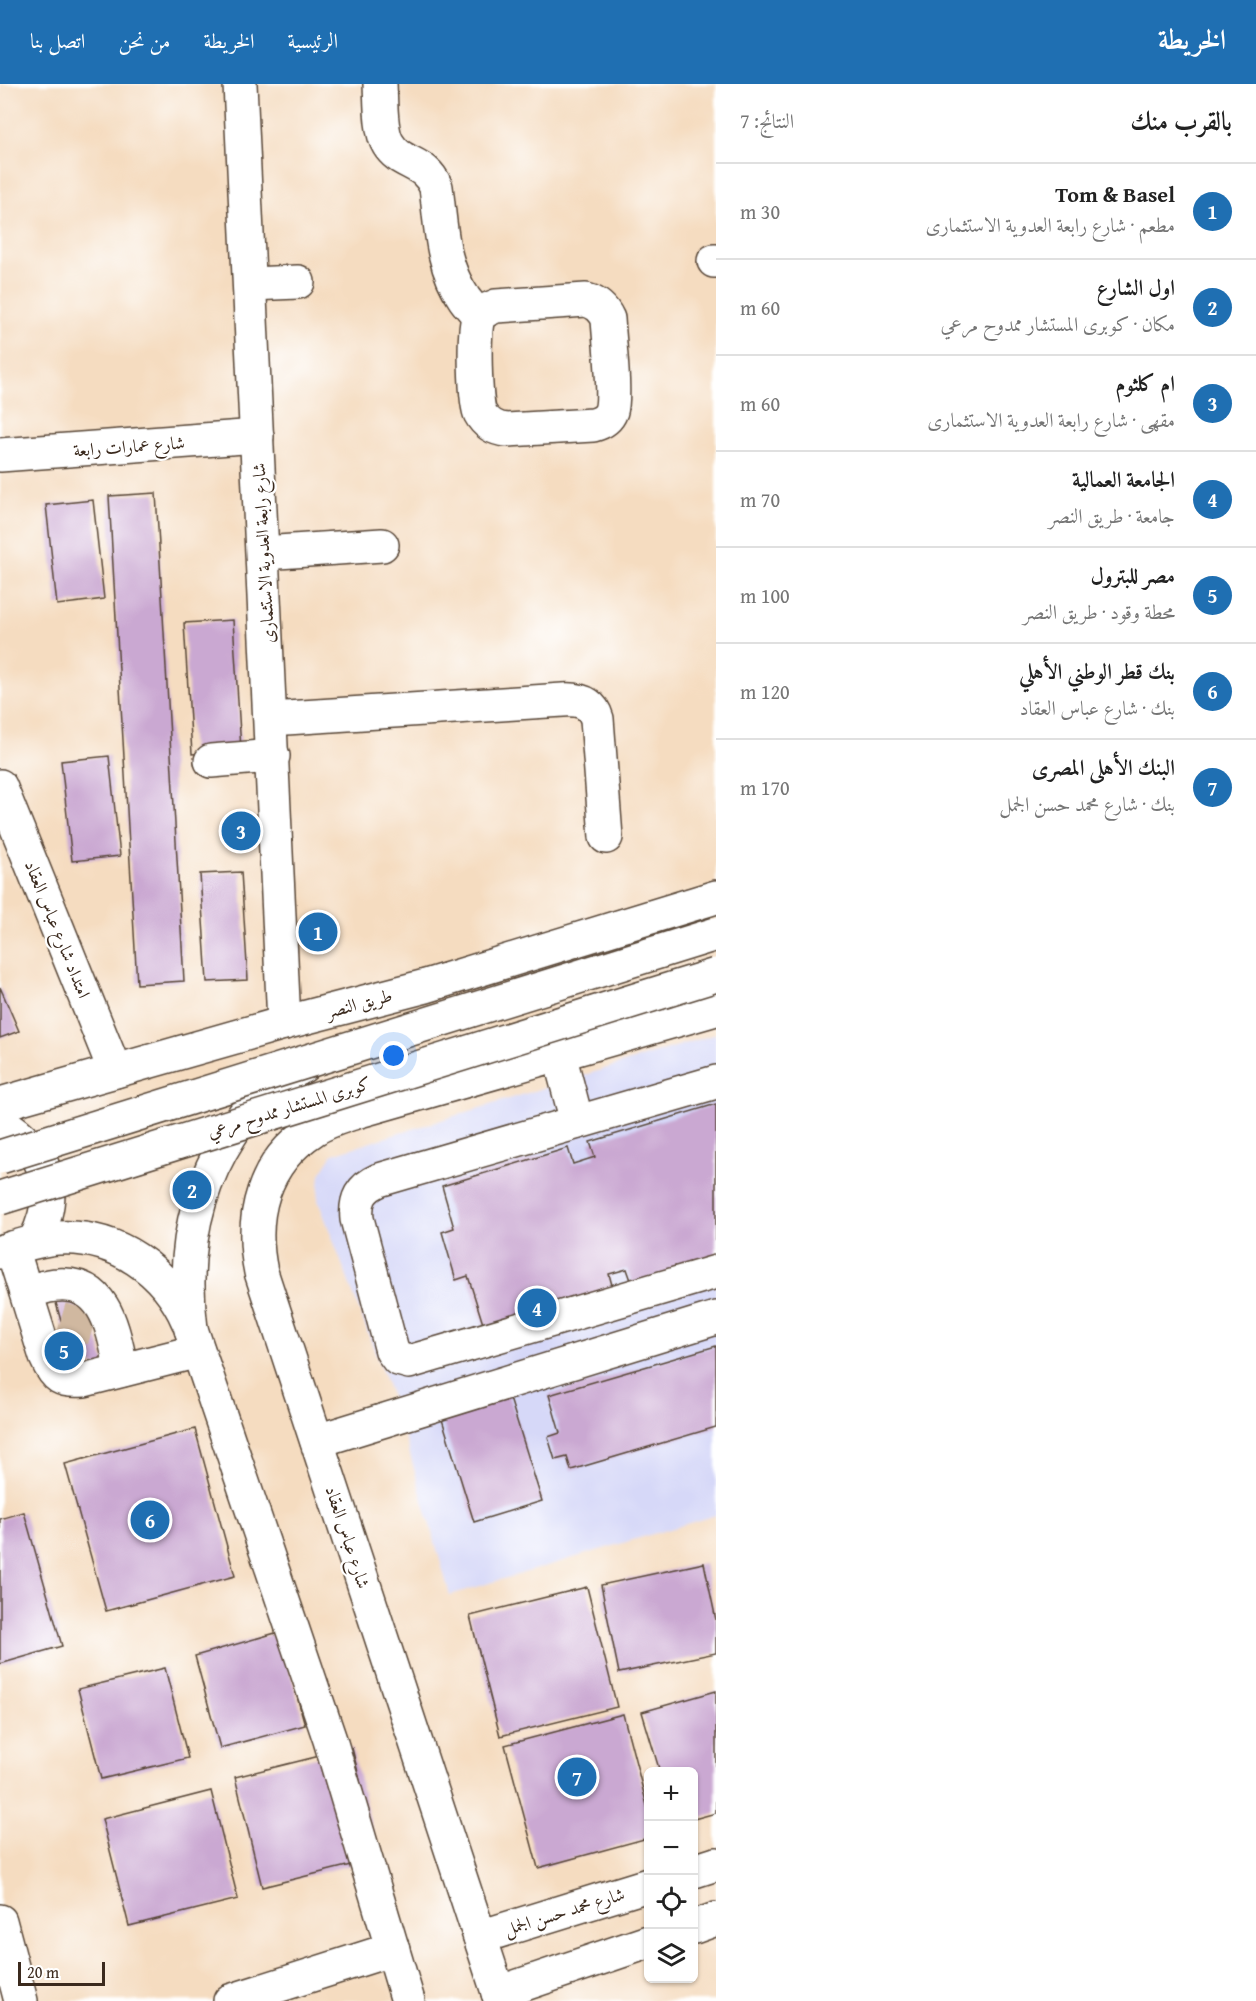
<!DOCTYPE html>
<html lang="ar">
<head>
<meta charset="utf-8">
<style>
  body { margin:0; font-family:"Gentium Book Plus",Amiri,serif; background:#f6f6f6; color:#222; direction:rtl }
  .controls { position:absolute; right:18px; bottom:18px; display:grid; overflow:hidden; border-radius:9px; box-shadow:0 2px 4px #0004 }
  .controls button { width:54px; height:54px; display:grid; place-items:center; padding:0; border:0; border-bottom:2px solid #e0e0e0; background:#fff; color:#222; font:30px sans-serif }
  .scale { position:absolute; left:18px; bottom:15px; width:87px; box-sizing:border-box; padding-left:6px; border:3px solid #3b2a1e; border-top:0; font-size:16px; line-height:21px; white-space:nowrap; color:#3b2a1e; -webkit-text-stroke:4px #fff; paint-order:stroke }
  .you { position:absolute; left:394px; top:972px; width:21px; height:21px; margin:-15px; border:4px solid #fff; border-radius:50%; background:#1a73e8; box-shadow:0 0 0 9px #1a73e833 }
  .badge { display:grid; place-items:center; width:39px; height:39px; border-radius:50%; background:#1f6fb2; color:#fff; font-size:20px; font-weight:700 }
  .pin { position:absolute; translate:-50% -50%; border:3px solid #fff; box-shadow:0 2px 6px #0006 }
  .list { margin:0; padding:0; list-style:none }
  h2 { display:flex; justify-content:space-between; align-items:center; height:78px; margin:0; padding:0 24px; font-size:26px }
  h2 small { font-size:20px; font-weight:400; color:#767676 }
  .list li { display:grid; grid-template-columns:39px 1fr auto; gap:18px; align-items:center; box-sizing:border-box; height:96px; padding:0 24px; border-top:2px solid #e0e0e0 }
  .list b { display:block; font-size:22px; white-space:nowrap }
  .list p { margin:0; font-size:20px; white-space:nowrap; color:#767676 }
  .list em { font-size:20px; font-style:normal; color:#767676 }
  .icon { flex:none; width:33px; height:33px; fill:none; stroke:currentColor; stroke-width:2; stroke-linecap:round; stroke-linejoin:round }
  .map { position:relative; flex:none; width:716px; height:1917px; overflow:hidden; direction:ltr }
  header { display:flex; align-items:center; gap:36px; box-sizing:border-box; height:84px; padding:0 30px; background:#1f6fb2; color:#fff }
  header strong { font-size:28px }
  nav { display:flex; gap:33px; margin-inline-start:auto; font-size:21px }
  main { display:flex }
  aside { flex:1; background:#fff }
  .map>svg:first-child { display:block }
</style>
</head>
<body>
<header>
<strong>الخريطة</strong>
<nav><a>الرئيسية</a><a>الخريطة</a><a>من نحن</a><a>اتصل بنا</a></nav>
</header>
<main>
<aside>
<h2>بالقرب منك<small>النتائج: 7</small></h2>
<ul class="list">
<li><span class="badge">1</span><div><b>Tom &amp; Basel</b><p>مطعم · شارع رابعة العدوية الاستثمارى</p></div><em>30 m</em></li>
<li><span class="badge">2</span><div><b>اول الشارع</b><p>مكان · كوبرى المستشار ممدوح مرعي</p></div><em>60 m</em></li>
<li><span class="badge">3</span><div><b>ام كلثوم</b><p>مقهى · شارع رابعة العدوية الاستثمارى</p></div><em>60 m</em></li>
<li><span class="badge">4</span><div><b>الجامعة العمالية</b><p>جامعة · طريق النصر</p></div><em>70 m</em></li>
<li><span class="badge">5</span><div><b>مصر للبترول</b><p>محطة وقود · طريق النصر</p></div><em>100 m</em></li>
<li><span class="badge">6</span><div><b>بنك قطر الوطني الأهلي</b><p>بنك · شارع عباس العقاد</p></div><em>120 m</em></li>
<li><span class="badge">7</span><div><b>البنك الأهلى المصرى</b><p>بنك · شارع محمد حسن الجمل</p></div><em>170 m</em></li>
</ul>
</aside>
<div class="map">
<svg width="716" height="1917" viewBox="0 0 716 1917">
  <rect width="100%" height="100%" fill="#fff"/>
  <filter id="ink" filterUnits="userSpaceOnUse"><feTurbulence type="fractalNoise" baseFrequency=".0167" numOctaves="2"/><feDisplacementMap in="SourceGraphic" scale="12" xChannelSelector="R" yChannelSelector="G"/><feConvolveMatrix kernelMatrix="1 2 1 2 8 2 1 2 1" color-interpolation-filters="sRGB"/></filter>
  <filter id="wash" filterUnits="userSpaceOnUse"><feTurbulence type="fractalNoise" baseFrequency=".008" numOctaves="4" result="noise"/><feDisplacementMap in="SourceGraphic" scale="24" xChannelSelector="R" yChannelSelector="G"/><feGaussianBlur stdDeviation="1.35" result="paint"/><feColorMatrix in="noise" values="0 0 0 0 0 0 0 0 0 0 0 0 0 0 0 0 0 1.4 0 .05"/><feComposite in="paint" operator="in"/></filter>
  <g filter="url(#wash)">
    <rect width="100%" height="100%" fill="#f5dcc0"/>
    <!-- built -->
    <polygon fill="#d6d8f8" points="716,950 716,1431 450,1511 399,1332 318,1116 320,1090 333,1070"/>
    <g id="blocks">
      <!-- building -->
      <g fill="#caa8d2">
        <polygon points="156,409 184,897 137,900 109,412"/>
        <polygon points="93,416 104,515 57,521 46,421"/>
        <polygon points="233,536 241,666 192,670 184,539"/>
        <polygon points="109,672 120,772 72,777 61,677"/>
        <polygon points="241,788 248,896 207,898 200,790"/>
        <polygon points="0,903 19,947 0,954"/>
        <polygon points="716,1020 716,1175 632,1199 627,1185 609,1190 613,1205 484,1243 468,1192 456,1196 442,1148 454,1144 442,1102 568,1064 573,1080 595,1073 590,1058"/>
        <polygon points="53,1208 90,1229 108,1289 70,1270"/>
        <polygon points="716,1262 716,1343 571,1386 567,1373 555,1376 548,1353 560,1349 549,1311"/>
        <polygon points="508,1308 542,1417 474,1438 440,1329"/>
        <polygon points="195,1345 235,1492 106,1527 65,1380"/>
        <polygon points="24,1428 62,1562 0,1580 0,1435"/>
        <polygon points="704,1479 716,1536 716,1569 619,1589 601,1501"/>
        <polygon points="587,1503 617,1623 500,1652 470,1532"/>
        <polygon points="279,1548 305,1641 220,1664 195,1572"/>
        <polygon points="165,1584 188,1674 101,1695 78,1605"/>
        <polygon points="716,1607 716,1729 694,1735 694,1688 660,1688 642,1628"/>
        <polygon points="623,1630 648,1725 648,1754 538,1784 505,1661"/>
        <polygon points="352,1664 379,1774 262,1803 235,1693"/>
        <polygon points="211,1707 238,1815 129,1842 102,1735"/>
      </g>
    </g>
  </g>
  <g filter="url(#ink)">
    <use href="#blocks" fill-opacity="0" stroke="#574536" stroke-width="1.5"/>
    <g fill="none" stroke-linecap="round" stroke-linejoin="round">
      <!-- minor-tunnel -->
      <polyline stroke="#d0b8a0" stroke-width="33" stroke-dasharray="33 16" stroke-linecap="butt" points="61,1235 95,1245"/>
      <defs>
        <g id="minor">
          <polyline points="240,0 284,939"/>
          <path d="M380 0C381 17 380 47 388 60 401 82 425 76 436 103 441 141 441 181 464 214 468 220 474 226 479 232"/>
          <polyline points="714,177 716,177"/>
          <polyline points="250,200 298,198"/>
          <path d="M586 216C597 219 603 224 608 235 609 254 616 312 611 327 608 335 601 339 593 341L507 346C495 345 486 340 480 329 475 320 473 245 478 235 481 228 488 225 496 222Z"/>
          <polyline points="0,371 257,352"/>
          <polyline points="263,469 382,461"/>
          <path d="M271 635 563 616C580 615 592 618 597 635L606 753"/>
          <polyline points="211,677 273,672"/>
          <polyline points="0,702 115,987"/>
          <polyline points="559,970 577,1038"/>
          <path d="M716 998 379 1096C361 1104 355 1115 357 1135L392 1267 398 1275 409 1278 716 1188"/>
          <path d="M12 1164 46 1273C55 1294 61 1298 84 1296L198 1267"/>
          <path d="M26 1208C36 1206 47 1201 58 1201 108 1198 113 1249 122 1286"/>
          <polyline points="317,1357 716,1234"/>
          <polyline points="694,1787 716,1780"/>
          <polyline points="0,1837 21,1917"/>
          <polyline points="694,1843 716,1835"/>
          <polyline points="480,1853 648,1801"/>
          <polyline points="498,1909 648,1858"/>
          <polyline points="230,1917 393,1865"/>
        </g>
        <g id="major">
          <path d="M356 1028C341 1033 326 1037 313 1046 263 1078 249 1132 261 1188L501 1917"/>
          <polyline points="191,1245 330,1656 408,1917"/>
        </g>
        <g id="highway">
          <polyline points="0,1020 284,939 426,902 716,813"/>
          <polyline points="356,1028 716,925"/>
          <path d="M0 1038C49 1067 60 1107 35 1157"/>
          <path d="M0 1168C19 1162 39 1155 59 1154 116 1151 166 1186 188 1237"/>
          <path d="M191 1245C182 1176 192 1110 231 1050 240 1037 250 1021 262 1010 274 999 290 990 304 981"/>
        </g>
      </defs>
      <!-- minor casing -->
      <use href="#minor" stroke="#574536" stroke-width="36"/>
      <!-- major casing -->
      <use href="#major" stroke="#574536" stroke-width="36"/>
      <!-- highway casing -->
      <use href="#highway" stroke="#574536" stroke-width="36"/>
      <!-- minor -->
      <use href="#minor" stroke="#fff" stroke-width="33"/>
      <!-- major -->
      <use href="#major" stroke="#fff" stroke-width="33"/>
      <!-- highway -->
      <use href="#highway" stroke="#fff" stroke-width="33"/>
      <defs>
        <g id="highway-bridge">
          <polyline points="0,1073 716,850"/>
          <polyline points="0,1114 716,891"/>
        </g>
      </defs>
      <!-- highway-bridge casing -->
      <use href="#highway-bridge" stroke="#574536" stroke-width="36" stroke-linecap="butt"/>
      <!-- highway-bridge -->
      <use href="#highway-bridge" stroke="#fff" stroke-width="33"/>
    </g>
  </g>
  <g text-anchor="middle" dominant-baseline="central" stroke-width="4.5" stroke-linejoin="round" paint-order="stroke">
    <!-- street labels -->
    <g font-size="18" fill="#3b2a1e" stroke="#fff">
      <text transform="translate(129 362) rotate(-4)">شارع عمارات رابعة</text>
      <text transform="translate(263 469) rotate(-93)">شارع رابعة العدوية الاستثمارى</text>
      <text transform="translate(58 845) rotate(68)">امتداد شارع عباس العقاد</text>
      <text transform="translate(359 919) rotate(-15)">طريق النصر</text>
      <text transform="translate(289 1023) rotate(-17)">كوبرى المستشار ممدوح مرعي</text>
      <text transform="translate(348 1453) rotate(72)">شارع عباس العقاد</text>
      <text transform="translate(564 1827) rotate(-17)">شارع محمد حسن الجمل</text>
    </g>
  </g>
</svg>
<div class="controls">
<button>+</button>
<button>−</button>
<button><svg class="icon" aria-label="locate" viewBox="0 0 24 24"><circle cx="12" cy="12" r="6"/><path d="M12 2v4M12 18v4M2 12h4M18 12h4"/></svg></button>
<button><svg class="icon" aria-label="layers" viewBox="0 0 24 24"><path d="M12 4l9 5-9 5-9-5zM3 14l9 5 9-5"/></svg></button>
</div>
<div class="scale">20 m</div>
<div class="you"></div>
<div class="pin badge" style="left:318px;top:848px">1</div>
<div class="pin badge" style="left:192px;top:1106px">2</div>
<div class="pin badge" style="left:241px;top:747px">3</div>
<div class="pin badge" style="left:537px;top:1224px">4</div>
<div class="pin badge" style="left:64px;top:1267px">5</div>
<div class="pin badge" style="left:150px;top:1436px">6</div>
<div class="pin badge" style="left:577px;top:1693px">7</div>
</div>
</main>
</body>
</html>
